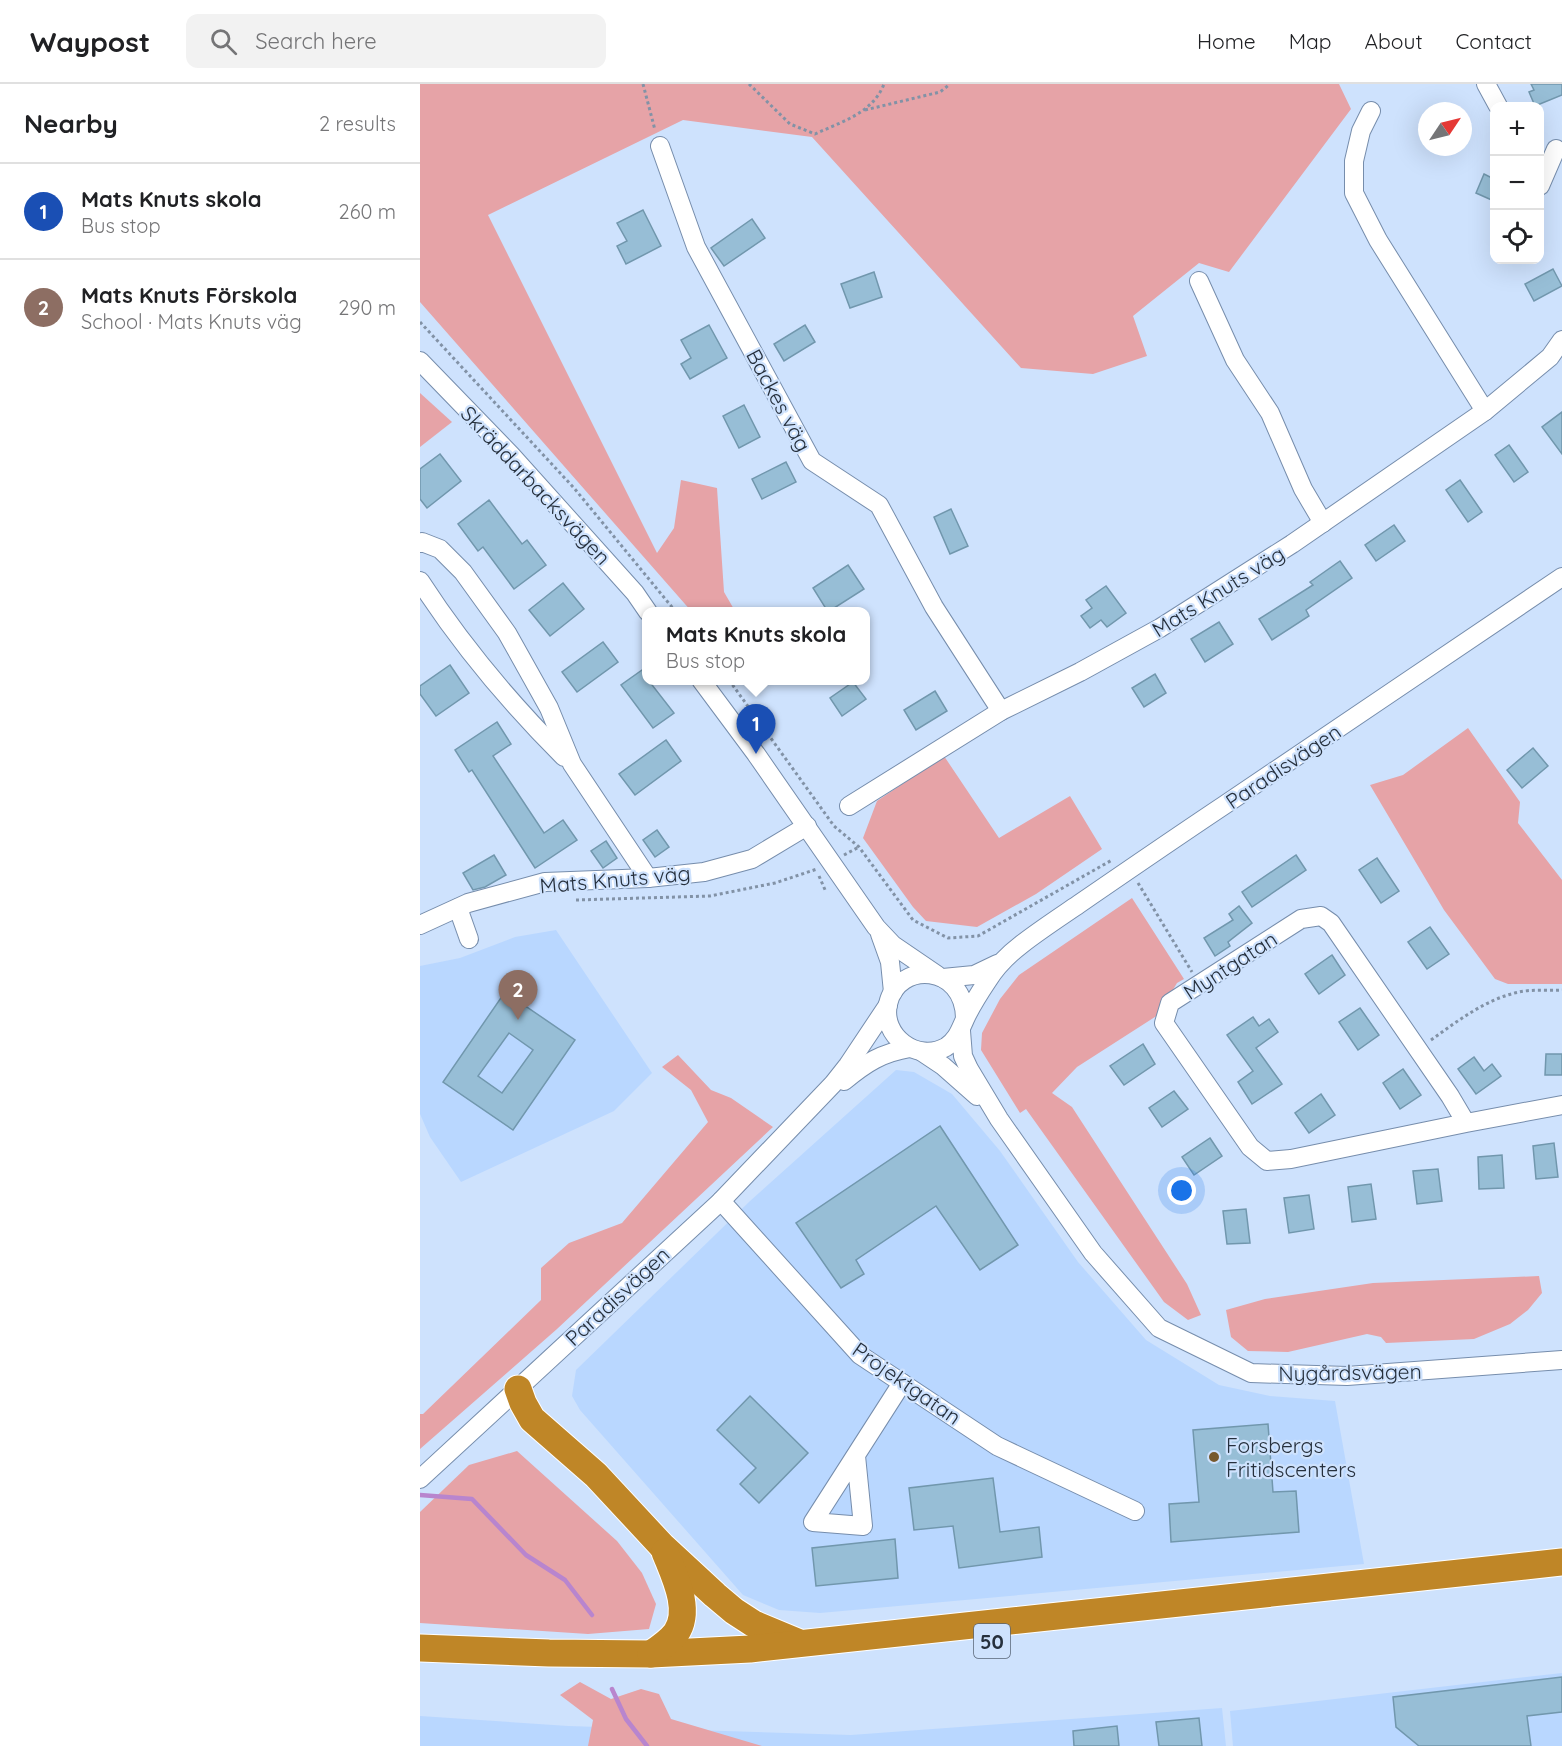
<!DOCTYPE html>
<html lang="en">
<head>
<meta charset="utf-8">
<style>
  body { margin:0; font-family:Quicksand,sans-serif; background:#f2f2f2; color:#202124 }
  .controls { position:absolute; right:18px; top:18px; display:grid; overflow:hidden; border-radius:12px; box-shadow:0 6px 24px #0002 }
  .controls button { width:54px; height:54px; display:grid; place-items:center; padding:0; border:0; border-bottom:2px solid #e0e0e0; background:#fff; color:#202124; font:30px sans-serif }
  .compass { position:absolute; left:998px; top:18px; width:54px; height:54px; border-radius:50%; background:#fff; box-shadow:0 6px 24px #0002; rotate:55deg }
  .you { position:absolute; left:762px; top:1107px; width:21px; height:21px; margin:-15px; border:4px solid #fff; border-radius:50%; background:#1a73e8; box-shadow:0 0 0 9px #1a73e833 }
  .badge { display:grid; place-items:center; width:39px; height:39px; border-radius:50%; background:#77592d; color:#fff; font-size:20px; font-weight:700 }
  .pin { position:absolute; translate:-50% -50px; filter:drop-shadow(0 2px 3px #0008) }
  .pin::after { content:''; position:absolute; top:32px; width:21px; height:18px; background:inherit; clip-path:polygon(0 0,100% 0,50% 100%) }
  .popup { position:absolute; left:222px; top:523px; width:228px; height:78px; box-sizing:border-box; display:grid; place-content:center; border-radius:12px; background:#fff; filter:drop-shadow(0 2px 4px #0005); font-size:20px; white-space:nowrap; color:#757577 }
  .popup b { font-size:22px; color:#202124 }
  .popup::after { content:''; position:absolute; left:50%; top:100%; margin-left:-12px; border:12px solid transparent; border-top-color:#fff }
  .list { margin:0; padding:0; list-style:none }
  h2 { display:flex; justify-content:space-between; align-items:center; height:78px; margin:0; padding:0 24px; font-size:26px }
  h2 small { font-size:20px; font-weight:400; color:#757577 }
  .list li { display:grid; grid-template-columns:39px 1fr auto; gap:18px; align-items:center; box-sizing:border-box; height:96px; padding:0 24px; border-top:2px solid #e0e0e0 }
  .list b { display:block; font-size:22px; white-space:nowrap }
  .list p { margin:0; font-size:20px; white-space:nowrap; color:#757577 }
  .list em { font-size:20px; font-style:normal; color:#757577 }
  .icon { flex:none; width:33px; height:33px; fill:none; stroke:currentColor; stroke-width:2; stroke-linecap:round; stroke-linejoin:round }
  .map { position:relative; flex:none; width:1142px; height:1662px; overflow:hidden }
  header { display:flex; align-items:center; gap:36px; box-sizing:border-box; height:84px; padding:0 30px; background:#fff; border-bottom:2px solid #e0e0e0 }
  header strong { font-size:28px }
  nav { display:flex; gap:33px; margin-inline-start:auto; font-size:21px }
  .search { width:420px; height:54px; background:#f2f2f2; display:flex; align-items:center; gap:15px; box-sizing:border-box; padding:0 21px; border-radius:12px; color:#757577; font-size:22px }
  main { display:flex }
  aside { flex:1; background:#fff }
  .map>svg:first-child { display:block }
</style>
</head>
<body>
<header>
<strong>Waypost</strong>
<div class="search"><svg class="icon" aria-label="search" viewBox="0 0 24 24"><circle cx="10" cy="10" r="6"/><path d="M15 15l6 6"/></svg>Search here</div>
<nav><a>Home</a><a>Map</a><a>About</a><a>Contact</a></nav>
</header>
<main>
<aside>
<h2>Nearby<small>2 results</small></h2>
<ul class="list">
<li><span class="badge" style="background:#1a4fb4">1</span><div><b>Mats Knuts skola</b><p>Bus stop</p></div><em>260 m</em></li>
<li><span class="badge" style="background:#8d6e63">2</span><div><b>Mats Knuts Förskola</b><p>School · Mats Knuts väg</p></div><em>290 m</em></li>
</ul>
</aside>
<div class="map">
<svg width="1142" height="1662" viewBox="0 0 1142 1662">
  <rect width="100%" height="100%" fill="#cee2fd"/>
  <!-- built -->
  <g fill="#b9d7ff">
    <polygon points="136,846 232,989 194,1027 41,1098 10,1053 0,1030 0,882 40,874 95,853"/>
    <polygon points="476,986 494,988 532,1010 580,1067 658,1178 726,1256 799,1301 850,1312 915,1317 944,1480 400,1529 359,1526 323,1511 160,1326 152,1312 156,1286 330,1117"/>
    <polygon points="1142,1589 1142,1662 813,1662 810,1627"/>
    <polygon points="802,1624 806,1662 0,1662 0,1632 148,1642 431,1651"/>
  </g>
  <!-- green -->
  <g fill="#e6a3a7">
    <polygon points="0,0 919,0 931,25 809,188 779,179 713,232 727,272 673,290 601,284 392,53 263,36 68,131 237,469 254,444 261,396 297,404 304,508 315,527 272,528 0,218"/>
    <polygon points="0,309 32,338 0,363"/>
    <polygon points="1048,644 1100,718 1098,739 1142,796 1142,900 1088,900 1075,895 1024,826 950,701 983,691"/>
    <polygon points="524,672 579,754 650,712 682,765 616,810 557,843 506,837 493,823 443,754 457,717"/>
    <polygon points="712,814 764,895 757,899 738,931 657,983 632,1009 652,1023 767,1200 781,1231 768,1236 744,1218 606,1025 600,1029 561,966 562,949 580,915 599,891"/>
    <polygon points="258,971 291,1006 311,1014 353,1043 137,1245 0,1365 0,1330 3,1330 121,1216 121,1184 149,1159 202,1139 288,1038 271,1006 242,983"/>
    <polygon points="1119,1192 1122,1209 1108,1226 1090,1240 1054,1255 966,1259 961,1253 947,1250 868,1268 828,1267 811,1253 806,1226 845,1215 953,1199"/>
    <polygon points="97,1367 197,1457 222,1489 236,1520 229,1545 168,1550 0,1539 0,1428 49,1381"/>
    <polygon points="160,1598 191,1615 221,1605 239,1610 251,1635 342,1662 168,1662 173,1636 140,1611"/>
  </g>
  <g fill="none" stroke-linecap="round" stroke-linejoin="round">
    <!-- stream -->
    <g stroke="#b885ce" stroke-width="4.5">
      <polyline points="0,1411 52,1415 106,1471 145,1496 172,1531"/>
      <polyline points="192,1605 206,1635 227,1662"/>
    </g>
  </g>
  <!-- building -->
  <g fill="#97bed6" stroke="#7197ad" stroke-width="1.5" fill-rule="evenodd">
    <polygon points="1111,0 1142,0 1142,11 1115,22 1109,8 1114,6"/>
    <polygon points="1064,90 1074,95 1074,117 1056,109"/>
    <polygon points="223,126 241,162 206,180 197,162 207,157 197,139"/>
    <polygon points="332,135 345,154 304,182 291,164"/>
    <polygon points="1133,185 1142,202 1114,217 1105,200"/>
    <polygon points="454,188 462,213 430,224 421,200"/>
    <polygon points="289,241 307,274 270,295 261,280 271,274 261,256"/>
    <polygon points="385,241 395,258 364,277 354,260"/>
    <polygon points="324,321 340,353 319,364 303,332"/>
    <polygon points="1142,328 1142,370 1122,343"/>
    <polygon points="1089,361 1108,388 1094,398 1075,371"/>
    <polygon points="20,370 41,397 7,424 0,415 0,385"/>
    <polygon points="366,378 376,398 342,415 332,395"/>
    <polygon points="1040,396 1062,428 1048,438 1026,406"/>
    <polygon points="69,416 102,460 107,456 126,481 94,505 63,463 58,467 38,440"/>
    <polygon points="531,425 548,462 530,470 514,433"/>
    <polygon points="974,441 985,457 956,477 945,461"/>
    <polygon points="920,477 932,494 886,526 889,532 852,556 839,535 893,501 890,498"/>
    <polygon points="428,481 444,505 408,528 393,504"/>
    <polygon points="143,499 164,525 130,552 109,526"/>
    <polygon points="686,502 706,529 687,543 681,536 670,544 661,532 672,524 666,516"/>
    <polygon points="799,538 813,560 785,578 771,555"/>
    <polygon points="183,558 198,578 157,608 142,588"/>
    <polygon points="30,581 49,609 16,632 0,610 0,602"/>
    <polygon points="222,586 226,593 226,597 229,597 254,629 233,644 201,601"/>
    <polygon points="735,590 746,609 724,623 712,604"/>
    <polygon points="433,598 446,615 422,632 410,614"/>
    <polygon points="515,607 527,627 496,646 484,626"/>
    <polygon points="77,638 91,660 73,672 124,749 143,736 157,756 115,784 52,686 49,688 35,666"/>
    <polygon points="246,656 261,677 215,711 199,690"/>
    <polygon points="1113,664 1128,682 1102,704 1087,686"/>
    <polygon points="237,746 249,763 235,773 223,756"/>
    <polygon points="186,757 197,774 183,784 171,767"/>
    <polygon points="74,771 86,791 65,803 53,806 43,789"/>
    <polygon points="876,771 886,786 832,823 822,808"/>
    <polygon points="957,774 979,807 961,819 939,786"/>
    <polygon points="819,822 832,839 808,858 810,862 795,872 784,854 813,836 809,830"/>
    <polygon points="1010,843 1029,870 1007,885 988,858"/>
    <polygon points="912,871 925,891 899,910 885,890"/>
    <path d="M85 908 155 956 93 1046 23 998ZM89 949 113 966 82 1009 58 992Z"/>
    <polygon points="940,924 959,951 938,966 919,938"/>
    <polygon points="833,933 839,942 849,935 858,948 836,964 862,1000 832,1020 818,998 833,987 807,951"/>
    <polygon points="723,960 735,980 704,1001 690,982"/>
    <polygon points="1126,970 1142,970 1142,991 1125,991"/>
    <polygon points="1054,973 1064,987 1072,980 1081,992 1056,1010 1038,985"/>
    <polygon points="983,985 1001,1011 980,1025 963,999"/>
    <polygon points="754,1007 768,1025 742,1043 729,1024"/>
    <polygon points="901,1010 915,1031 889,1049 875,1029"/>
    <polygon points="520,1042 598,1161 560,1186 516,1122 436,1176 444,1190 421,1204 376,1139"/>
    <polygon points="790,1054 802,1072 774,1091 762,1073"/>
    <polygon points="1134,1059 1138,1093 1116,1095 1113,1062"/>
    <polygon points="1082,1071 1084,1104 1059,1105 1058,1073"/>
    <polygon points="1018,1085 1022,1117 997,1120 993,1087"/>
    <polygon points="951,1100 956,1135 932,1138 928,1103"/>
    <polygon points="889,1111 894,1145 869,1149 864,1114"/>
    <polygon points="826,1125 830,1159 807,1160 803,1127"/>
    <polygon points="330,1312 388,1369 339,1419 320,1400 336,1384 297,1346"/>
    <polygon points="848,1340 853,1408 876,1407 879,1448 751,1458 749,1420 779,1418 773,1346"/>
    <polygon points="573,1394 580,1448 619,1443 622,1473 539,1484 533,1442 494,1446 489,1404"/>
    <polygon points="475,1455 478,1494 396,1502 392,1464"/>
    <polygon points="1142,1593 1142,1628 1107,1632 1111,1662 999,1662 976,1643 973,1613"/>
    <polygon points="779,1634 782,1662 739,1662 736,1638"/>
    <polygon points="697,1642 699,1662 654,1662 653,1647"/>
  </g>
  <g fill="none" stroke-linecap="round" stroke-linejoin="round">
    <defs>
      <g id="minor">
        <polyline points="1066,0 1078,22"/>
        <polyline points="951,27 941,47 934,77 934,109 958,156 1065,327"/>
        <polyline points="240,62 276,163 392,377 459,421 514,523 581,627"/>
        <polyline points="1120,102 1136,65"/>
        <polyline points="779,197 815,276 850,329 883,405 903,439"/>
        <polyline points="0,277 91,371 215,509 228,528"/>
        <polyline points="0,459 2,458 20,465 43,488 87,549 129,624 152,680 228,794"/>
        <path d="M0 497C42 562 89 618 144 673"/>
        <polyline points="281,596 336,670 456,843 473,861 517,891"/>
        <polyline points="429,722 581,627 660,588 740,544 872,460 1065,327 1130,273 1142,256"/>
        <polyline points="38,824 49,855"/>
        <polyline points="0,841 48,819 125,798 228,794 284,788 332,775 387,742"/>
        <polyline points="460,850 470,878 473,908"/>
        <polyline points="523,894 554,891 577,880"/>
        <path d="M545 935C545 880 478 876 468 920 461 952 497 979 526 963 537 956 540 946 545 935 551 922 560 908 568 896 576 883 589 870 602 860 620 846 640 833 659 820 707 787 755 754 803 722 916 646 1029 569 1142 493"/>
        <polyline points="541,947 543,972 549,985 579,1035 673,1169 739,1244 831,1289 927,1292 1142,1276"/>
        <polyline points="502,968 523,982 557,1012"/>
        <path d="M424 997C446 979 461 969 490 964"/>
        <polyline points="1046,1039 871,1075 847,1077 830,1063 744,939 750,919 881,835 901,832 911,839 1030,1012 1046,1039 1142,1021"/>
        <polyline points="301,1117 440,1271 577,1362 715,1427"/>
        <polyline points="436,1372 443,1442 393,1438 482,1299"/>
        <polyline points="0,1395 301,1117 413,1000 428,981 468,921"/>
      </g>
      <g id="highway">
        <polyline points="98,1305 103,1319 112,1335 176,1391 242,1462 295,1511 314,1527 334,1540 377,1558"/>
        <polyline points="0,1564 129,1569 231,1570 330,1565 1142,1478"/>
        <path d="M231 1570C240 1564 249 1558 256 1549 272 1526 254 1491 245 1468"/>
      </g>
    </defs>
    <!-- minor casing -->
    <use href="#minor" stroke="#768dac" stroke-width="20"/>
    <!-- highway casing -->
    <use href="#highway" stroke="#fff" stroke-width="29"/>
    <!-- path -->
    <g stroke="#8292a6" stroke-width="3" stroke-dasharray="3 3" stroke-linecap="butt">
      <polyline points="223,0 235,46"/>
      <path d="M329 0 370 40 395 50C421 38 453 29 464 0"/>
      <polyline points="445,26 520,8 530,0"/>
      <polyline points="0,238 154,404 256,528"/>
      <polyline points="309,596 414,742 439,763 493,836 528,854 558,852 692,776"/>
      <polyline points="424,771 439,763"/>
      <polyline points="399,792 406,808"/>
      <polyline points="718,799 772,888"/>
      <polyline points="156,816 290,812 355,799 397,785"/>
      <path d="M1011 956C1039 936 1066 915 1099 908 1112 905 1128 907 1142 906"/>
    </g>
    <!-- minor -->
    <use href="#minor" stroke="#fff" stroke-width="18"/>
    <!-- highway -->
    <use href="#highway" stroke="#bf8627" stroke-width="27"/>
  </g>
  <!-- markers -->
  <circle fill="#77592d" stroke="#cee2fd" stroke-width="2" cx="794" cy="1373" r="6"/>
  <g text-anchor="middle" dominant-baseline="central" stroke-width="4.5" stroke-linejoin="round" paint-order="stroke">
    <!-- shield labels -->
    <rect fill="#cee2fd" stroke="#586577" stroke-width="1.5" x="554" y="1540" width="36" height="34" rx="4.5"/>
    <g font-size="20" font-weight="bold" fill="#26303d">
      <text x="572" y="1557">50</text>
    </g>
    <!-- street labels -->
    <g font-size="21" fill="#26303d" stroke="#cee2fd">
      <text transform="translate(359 316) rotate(62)">Backes väg</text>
      <text transform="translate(116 401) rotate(47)">Skräddarbacksvägen</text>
      <text transform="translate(798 507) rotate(-32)">Mats Knuts väg</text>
      <text transform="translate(863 682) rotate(-34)">Paradisvägen</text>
      <text transform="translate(195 795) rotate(-5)">Mats Knuts väg</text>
      <text transform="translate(810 881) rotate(-33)">Myntgatan</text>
      <text transform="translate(197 1212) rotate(-43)">Paradisvägen</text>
      <text transform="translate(930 1288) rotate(-1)">Nygårdsvägen</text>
      <text transform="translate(487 1299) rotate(35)">Projektgatan</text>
    </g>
    <!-- poi labels -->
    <g font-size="21" fill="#26303d" stroke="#cee2fd" text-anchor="start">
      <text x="806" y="1361">Forsbergs<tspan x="806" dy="24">Fritidscenters</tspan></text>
    </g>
  </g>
</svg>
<div class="controls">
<button>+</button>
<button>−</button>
<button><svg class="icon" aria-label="locate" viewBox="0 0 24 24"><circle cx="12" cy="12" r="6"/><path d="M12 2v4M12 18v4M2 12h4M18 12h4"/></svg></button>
</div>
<svg class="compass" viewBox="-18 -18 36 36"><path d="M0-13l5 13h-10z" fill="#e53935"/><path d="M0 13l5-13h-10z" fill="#757577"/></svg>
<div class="you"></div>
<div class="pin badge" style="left:336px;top:670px;background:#1a4fb4">1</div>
<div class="popup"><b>Mats Knuts skola</b>Bus stop</div>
<div class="pin badge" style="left:98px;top:936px;background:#8d6e63">2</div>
</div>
</main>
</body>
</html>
